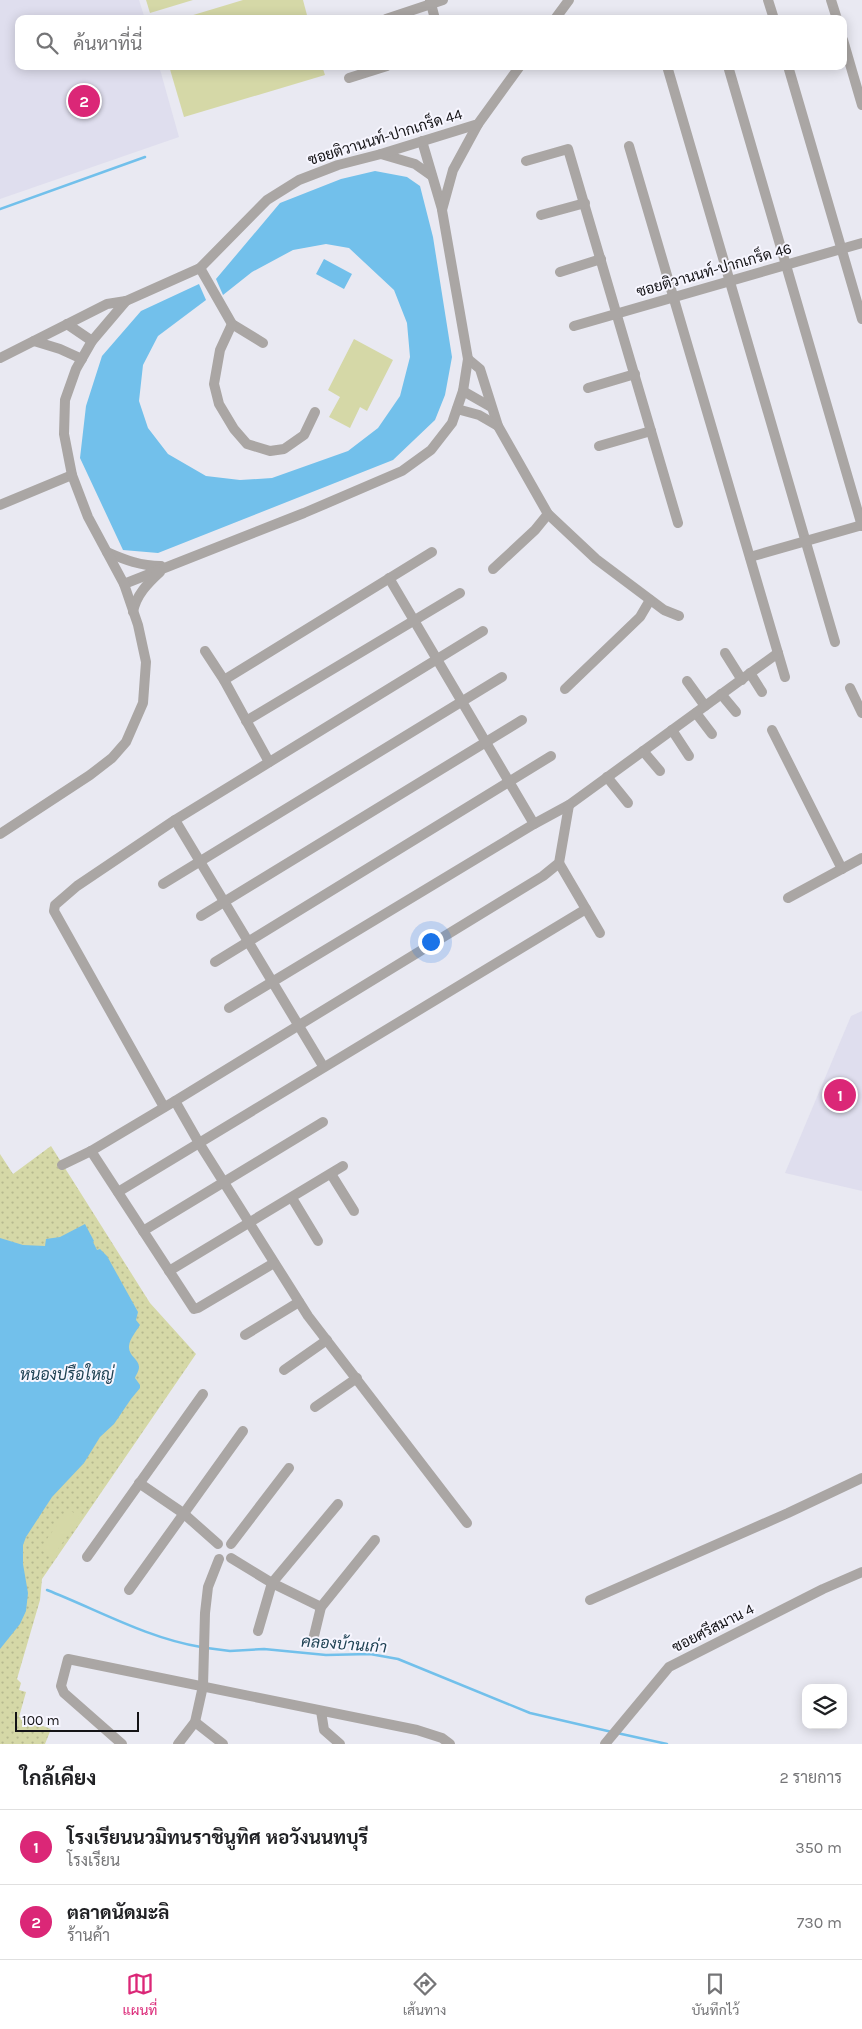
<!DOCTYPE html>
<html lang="th">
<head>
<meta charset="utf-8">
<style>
  body { margin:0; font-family:Karla,Sarabun,sans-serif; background:#f2f2f2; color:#202124 }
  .controls { position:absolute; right:15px; bottom:15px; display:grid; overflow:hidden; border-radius:10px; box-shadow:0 2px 12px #0003 }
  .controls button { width:45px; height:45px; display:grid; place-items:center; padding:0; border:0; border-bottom:1px solid #e0e0e0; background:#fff; color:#202124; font:25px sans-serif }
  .scale { position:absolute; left:15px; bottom:12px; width:124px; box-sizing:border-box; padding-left:5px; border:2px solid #141316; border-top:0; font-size:14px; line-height:18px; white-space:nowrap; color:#141316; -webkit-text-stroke:4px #f7f6ff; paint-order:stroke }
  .you { position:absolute; left:430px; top:941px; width:18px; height:18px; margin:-12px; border:4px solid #fff; border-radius:50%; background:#1a73e8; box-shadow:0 0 0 8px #1a73e833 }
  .badge { display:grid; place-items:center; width:32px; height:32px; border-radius:50%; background:#db2777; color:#fff; font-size:16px; font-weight:700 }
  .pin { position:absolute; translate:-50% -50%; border:2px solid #fff; box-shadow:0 1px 5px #0006 }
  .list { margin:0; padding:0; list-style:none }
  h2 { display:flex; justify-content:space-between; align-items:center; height:65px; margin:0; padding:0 20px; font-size:21px }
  h2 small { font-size:16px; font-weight:400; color:#757577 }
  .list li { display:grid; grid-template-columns:32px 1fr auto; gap:15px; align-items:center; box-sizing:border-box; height:75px; padding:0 20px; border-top:1px solid #e0e0e0 }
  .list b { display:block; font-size:19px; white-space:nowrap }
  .list p { margin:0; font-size:16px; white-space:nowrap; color:#757577 }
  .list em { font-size:16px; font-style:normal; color:#757577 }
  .icon { flex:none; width:28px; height:28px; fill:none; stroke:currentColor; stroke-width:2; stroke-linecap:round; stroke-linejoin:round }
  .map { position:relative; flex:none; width:862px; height:1744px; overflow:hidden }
  .search { position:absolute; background:#fff; box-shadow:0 2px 12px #0003; left:15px; right:15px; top:15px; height:55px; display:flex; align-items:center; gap:12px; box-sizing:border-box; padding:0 18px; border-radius:10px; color:#757577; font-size:19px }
  .sheet { height:215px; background:#fff }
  nav { display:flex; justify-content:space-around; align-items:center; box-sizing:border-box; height:70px; border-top:1px solid #e0e0e0; background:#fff; font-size:14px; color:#757577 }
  nav a { display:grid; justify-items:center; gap:2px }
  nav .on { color:#db2777 }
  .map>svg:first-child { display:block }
</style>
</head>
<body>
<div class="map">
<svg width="862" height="1744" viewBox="0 0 862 1744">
  <defs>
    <pattern id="park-dots" width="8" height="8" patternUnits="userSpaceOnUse" patternTransform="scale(1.25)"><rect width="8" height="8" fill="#d5d8a7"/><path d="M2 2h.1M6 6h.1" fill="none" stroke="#b6b88f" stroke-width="1.8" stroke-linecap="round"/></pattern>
  </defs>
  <rect width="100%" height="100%" fill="#e9e9f2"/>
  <!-- built -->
  <g fill="#dfdeee">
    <polygon points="0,0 139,0 145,19 19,19 19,66 159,66 179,137 0,199"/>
    <polygon points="862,1011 862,1191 785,1173 851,1016"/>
  </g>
  <!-- park -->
  <polygon fill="url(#park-dots)" points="51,1146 150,1303 196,1354 42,1579 40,1600 17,1679 21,1683 19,1690 26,1692 19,1717 51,1729 45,1744 0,1744 0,1154 13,1174"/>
  <!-- pitch -->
  <g fill="#d5d8a7">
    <polygon points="146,0 193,0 150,13"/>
    <polygon points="243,0 303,0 308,19 180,19"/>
    <polygon points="169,66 322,66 325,75 184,117"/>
    <polygon points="354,339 393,360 367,411 360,407 350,428 329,417 340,397 328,390"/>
    <polygon points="68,1509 80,1517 52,1558 40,1549"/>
  </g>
  <!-- water -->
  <g fill="#72c0eb">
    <polygon points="375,171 407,177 420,186 433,237 452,357 445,395 435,420 393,460 158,553 123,550 80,458 86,406 102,356 141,311 199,284 206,300 158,336 143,365 139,401 148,428 168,454 206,476 240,480 272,478 348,451 378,428 400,396 410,357 407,323 394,290 349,248 326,244 293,250 252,272 223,295 216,279 280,203 341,179"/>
    <polygon points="324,259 352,274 344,289 316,274"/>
    <path d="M85 1224 94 1241 93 1242 97 1250 100 1249 107 1256 138 1312 136 1320 140 1325C136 1332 130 1338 129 1346 128 1356 139 1359 139 1367 139 1371 136 1375 135 1378L140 1385V1388L131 1399 114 1424 100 1437 84 1463 52 1497 26 1537 23 1545V1564L28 1593 26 1611 20 1624 0 1649V1238L23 1245 45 1246 46 1239 60 1237Z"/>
  </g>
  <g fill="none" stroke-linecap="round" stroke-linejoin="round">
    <!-- stream -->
    <g stroke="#72c0eb" stroke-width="2.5">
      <polyline points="0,209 145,157"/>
      <path d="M47 1590C98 1610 147 1638 201 1647"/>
      <polyline points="207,1648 230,1651 264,1649 326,1655 370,1654 398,1659 530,1713 612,1732"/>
      <polyline points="617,1733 667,1744"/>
    </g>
    <!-- minor -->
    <g stroke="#aaa6a4" stroke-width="10">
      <polyline points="430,0 435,19"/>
      <polyline points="768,0 774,19"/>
      <polyline points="831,0 837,19"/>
      <polyline points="386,19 443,0"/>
      <polyline points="555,19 569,0"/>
      <polyline points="843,40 862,105"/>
      <polyline points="667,66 835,642"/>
      <polyline points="728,66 862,526"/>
      <polyline points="788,66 862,319"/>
      <polyline points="349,78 387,66"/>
      <polyline points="422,141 442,209"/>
      <polyline points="629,146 785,677"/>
      <polyline points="381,154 415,164 432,176"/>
      <polyline points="526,161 568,149 678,523"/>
      <polyline points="541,215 585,203"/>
      <polyline points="200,268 232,324 263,343"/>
      <polyline points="560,272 601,259"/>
      <polyline points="67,324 92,341"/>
      <polyline points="232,324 220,350 214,384 219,404 234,429 247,444 270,451 284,449 304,435 315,412"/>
      <polyline points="574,326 862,243"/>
      <polyline points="34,341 60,349 82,359"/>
      <polyline points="0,358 107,304 126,301"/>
      <polyline points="468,359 480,369 498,426 548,514 596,559 664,610 679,616"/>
      <polyline points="588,388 635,374"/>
      <polyline points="463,391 491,407"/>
      <polyline points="457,409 479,415 498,426"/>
      <polyline points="599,446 651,431"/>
      <polyline points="0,505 72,475"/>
      <path d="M107 552C125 560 141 566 161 566"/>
      <polyline points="750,557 862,525"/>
      <polyline points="493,569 535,530 548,514"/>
      <polyline points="389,578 534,824"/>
      <polyline points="124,584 304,513 402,471 431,450 452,423 463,391 468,359 442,210 453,170 478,124"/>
      <path d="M133 612C136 595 148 583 160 572"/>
      <polyline points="205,651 224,680 269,762"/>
      <polyline points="725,653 742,680"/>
      <polyline points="750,673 762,692"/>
      <polyline points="224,680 432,552"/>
      <polyline points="687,681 705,706"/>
      <polyline points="850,688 862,713"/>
      <polyline points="565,689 640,617 650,600"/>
      <polyline points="721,694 736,712"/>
      <polyline points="696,713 712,734"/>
      <polyline points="246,721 460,593"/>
      <polyline points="672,730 689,756"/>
      <polyline points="772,730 842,869"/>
      <polyline points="643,751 660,771"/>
      <polyline points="607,777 628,803"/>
      <polyline points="175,820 323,1066"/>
      <polyline points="0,834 90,775 112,758 126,742 143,703 146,662 138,625 124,584 88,517 72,475 64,434 65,400 76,369 92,341 126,301 200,268 267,200 299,180 338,165 381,154 478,124 520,66"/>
      <polyline points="559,863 600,933"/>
      <polyline points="163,884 502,677"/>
      <polyline points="788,898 862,858"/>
      <polyline points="201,916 522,720"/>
      <polyline points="215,962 551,756"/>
      <polyline points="229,1008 534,824 569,805 778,653"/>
      <polyline points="175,1101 199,1143 308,1316 467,1523"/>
      <polyline points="164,1107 54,911 55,905 77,886 175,820 483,631"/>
      <polyline points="91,1151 194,1309 198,1308 274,1263"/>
      <polyline points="62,1165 91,1151 175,1101 543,876 559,863 569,805"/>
      <polyline points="331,1174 354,1211"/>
      <polyline points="118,1192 586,909"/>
      <polyline points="292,1198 318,1241"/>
      <polyline points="143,1231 323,1122"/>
      <polyline points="169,1271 343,1166"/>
      <polyline points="245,1335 299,1302"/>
      <polyline points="284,1370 327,1340"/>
      <polyline points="315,1407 357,1378"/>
      <polyline points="139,1483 183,1513 218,1544"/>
      <polyline points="231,1544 289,1468"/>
      <polyline points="87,1557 203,1394"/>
      <polyline points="231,1558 272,1583 321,1607"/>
      <polyline points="129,1590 243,1431"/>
      <polyline points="590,1600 788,1513 862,1478"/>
      <polyline points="258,1631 272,1583 338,1504"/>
      <polyline points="313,1640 321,1607 375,1540"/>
      <polyline points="321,1711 324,1730 340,1744"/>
      <polyline points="195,1722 223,1744"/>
      <polyline points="122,1744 64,1693 61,1686 68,1659 417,1730 442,1738 450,1744"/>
      <polyline points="178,1744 195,1722 203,1686 205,1613 208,1587 219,1559"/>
      <polyline points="605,1744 669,1667 823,1589 862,1572"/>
    </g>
  </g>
  <g text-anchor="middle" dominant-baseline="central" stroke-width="4" stroke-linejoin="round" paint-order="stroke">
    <!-- street labels -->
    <g font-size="15" fill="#141316" stroke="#f7f6ff">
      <text transform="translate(385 137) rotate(-17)">ซอยติวานนท์-ปากเกร็ด 44</text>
      <text transform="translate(714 270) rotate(-16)">ซอยติวานนท์-ปากเกร็ด 46</text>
      <text transform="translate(713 1628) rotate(-27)">ซอยศรีสมาน 4</text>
    </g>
    <!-- water labels -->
    <g font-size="16" font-style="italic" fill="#1f4254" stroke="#f7f6ff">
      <text x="67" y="1374">หนองปรือใหญ่</text>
      <text transform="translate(344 1644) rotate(4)">คลองบ้านเก่า</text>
    </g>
  </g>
</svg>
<div class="controls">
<button><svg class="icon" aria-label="layers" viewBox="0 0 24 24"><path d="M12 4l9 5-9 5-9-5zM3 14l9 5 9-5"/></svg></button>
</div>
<div class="scale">100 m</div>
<div class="you"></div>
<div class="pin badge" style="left:840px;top:1095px">1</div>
<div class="pin badge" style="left:84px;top:101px">2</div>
<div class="search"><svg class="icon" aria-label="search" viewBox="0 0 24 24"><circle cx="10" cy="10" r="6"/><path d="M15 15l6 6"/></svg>ค้นหาที่นี่</div>
</div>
<section class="sheet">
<h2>ใกล้เคียง<small>2 รายการ</small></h2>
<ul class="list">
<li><span class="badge">1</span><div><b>โรงเรียนนวมิทนราชินูทิศ หอวังนนทบุรี</b><p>โรงเรียน</p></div><em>350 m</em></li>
<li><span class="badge">2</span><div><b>ตลาดนัดมะลิ</b><p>ร้านค้า</p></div><em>730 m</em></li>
</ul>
</section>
<nav>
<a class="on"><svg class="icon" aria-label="map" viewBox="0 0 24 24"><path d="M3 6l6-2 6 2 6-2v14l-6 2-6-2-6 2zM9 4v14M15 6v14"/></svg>แผนที่</a>
<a><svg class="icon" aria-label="directions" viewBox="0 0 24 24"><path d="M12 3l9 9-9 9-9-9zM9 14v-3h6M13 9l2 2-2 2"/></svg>เส้นทาง</a>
<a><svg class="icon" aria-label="saved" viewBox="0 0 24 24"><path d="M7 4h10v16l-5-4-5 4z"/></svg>บันทึกไว้</a>
</nav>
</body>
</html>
